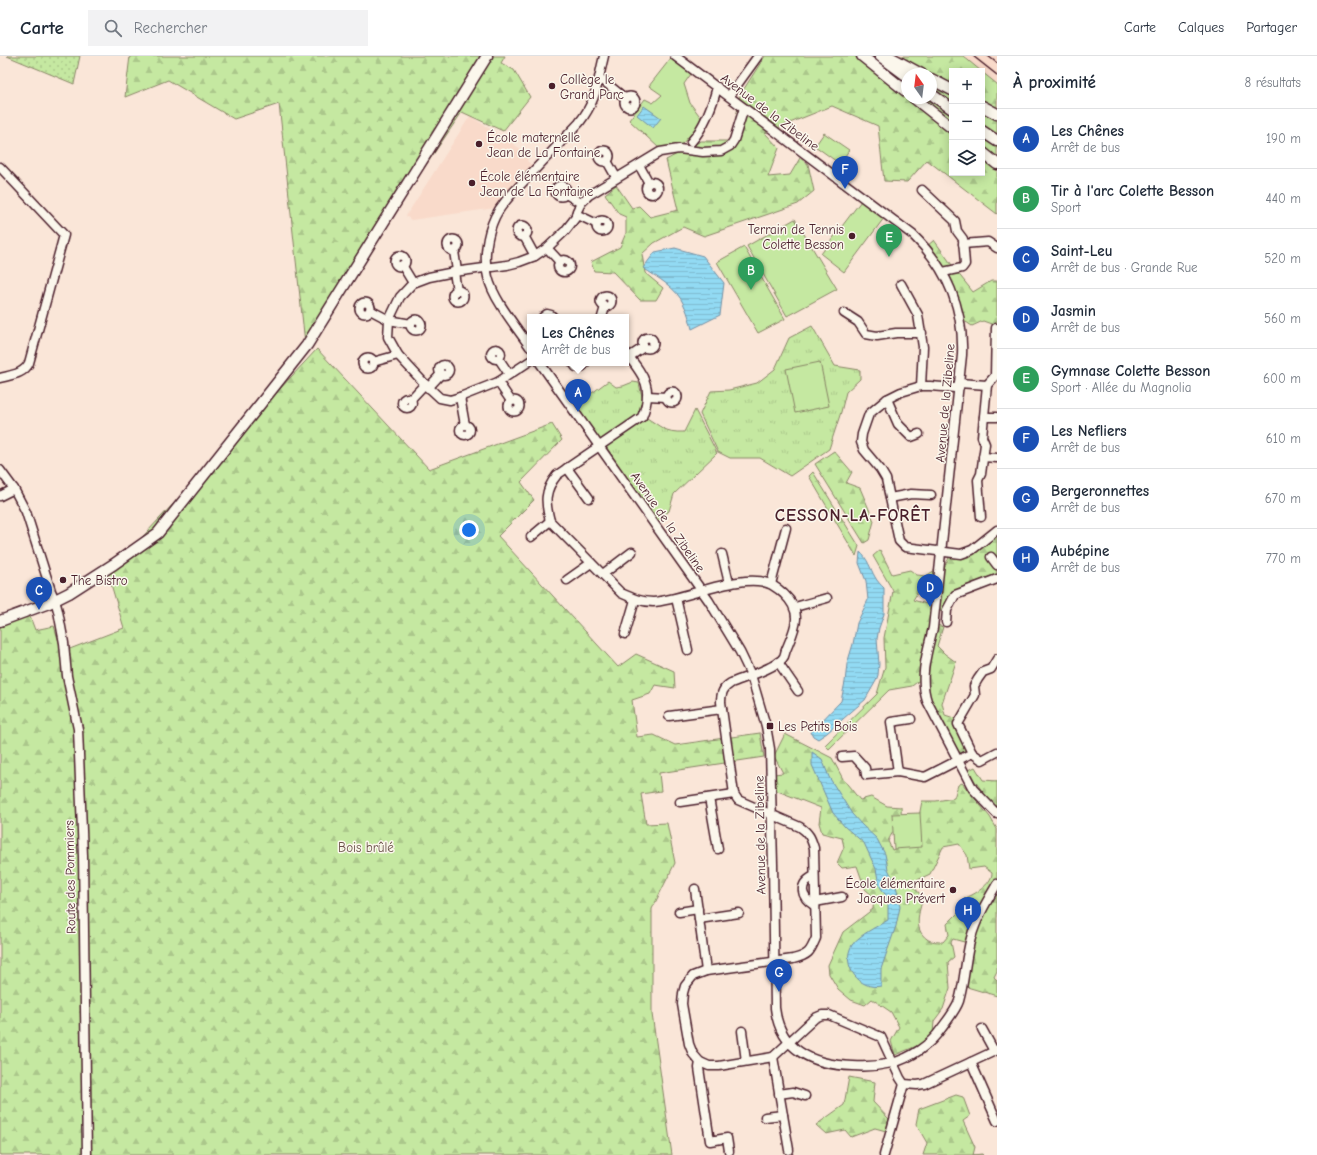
<!DOCTYPE html>
<html lang="fr">
<head>
<meta charset="utf-8">
<style>
  body { margin:0; font-family:"Comic Neue",sans-serif; background:#f2f2f3; color:#1f2937 }
  .controls { position:absolute; right:12px; top:12px; display:grid; overflow:hidden; border-radius:0px; box-shadow:0 2px 10px #0003 }
  .controls button { width:36px; height:36px; display:grid; place-items:center; padding:0; border:0; border-bottom:1px solid #e0e1e3; background:#fff; color:#1f2937; font:20px sans-serif }
  .compass { position:absolute; left:901px; top:12px; width:36px; height:36px; border-radius:50%; background:#fff; box-shadow:0 2px 10px #0003; rotate:346deg }
  .you { position:absolute; left:469px; top:474px; width:14px; height:14px; margin:-10px; border:3px solid #fff; border-radius:50%; background:#1a73e8; box-shadow:0 0 0 6px #1a73e833 }
  .badge { display:grid; place-items:center; width:26px; height:26px; border-radius:50%; background:#2563eb; color:#fff; font-size:13px; font-weight:700 }
  .pin { position:absolute; translate:-50% -33px; filter:drop-shadow(0 1px 2px #0008) }
  .pin::after { content:''; position:absolute; top:21px; width:14px; height:12px; background:inherit; clip-path:polygon(0 0,100% 0,50% 100%) }
  .popup { position:absolute; left:527px; top:258px; width:102px; height:52px; box-sizing:border-box; display:grid; place-content:center; border-radius:0px; background:#fff; filter:drop-shadow(0 1px 3px #0005); font-size:13px; white-space:nowrap; color:#747a83 }
  .popup b { font-size:15px; color:#1f2937 }
  .popup::after { content:''; position:absolute; left:50%; top:100%; margin-left:-8px; border:8px solid transparent; border-top-color:#fff }
  .list { margin:0; padding:0; list-style:none }
  h2 { display:flex; justify-content:space-between; align-items:center; height:52px; margin:0; padding:0 16px; font-size:17px }
  h2 small { font-size:13px; font-weight:400; color:#747a83 }
  .list li { display:grid; grid-template-columns:26px 1fr auto; gap:12px; align-items:center; box-sizing:border-box; height:60px; padding:0 16px; border-top:1px solid #e0e1e3 }
  .list b { display:block; font-size:15px; white-space:nowrap }
  .list p { margin:0; font-size:13px; white-space:nowrap; color:#747a83 }
  .list em { font-size:13px; font-style:normal; color:#747a83 }
  .icon { flex:none; width:22px; height:22px; fill:none; stroke:currentColor; stroke-width:2; stroke-linecap:round; stroke-linejoin:round }
  .map { position:relative; flex:none; width:997px; height:1099px; overflow:hidden }
  header { display:flex; align-items:center; gap:24px; box-sizing:border-box; height:56px; padding:0 20px; background:#fff; border-bottom:1px solid #e0e1e3 }
  header strong { font-size:19px }
  nav { display:flex; gap:22px; margin-inline-start:auto; font-size:14px }
  .search { width:280px; height:36px; background:#f2f2f3; display:flex; align-items:center; gap:10px; box-sizing:border-box; padding:0 14px; border-radius:0px; color:#747a83; font-size:15px }
  main { display:flex }
  aside { flex:1; background:#fff }
  .map>svg:first-child { display:block }
</style>
</head>
<body>
<header>
<strong>Carte</strong>
<div class="search"><svg class="icon" aria-label="search" viewBox="0 0 24 24"><circle cx="10" cy="10" r="6"/><path d="M15 15l6 6"/></svg>Rechercher</div>
<nav><a>Carte</a><a>Calques</a><a>Partager</a></nav>
</header>
<main>
<div class="map">
<svg width="997" height="1099" viewBox="0 0 997 1099">
  <defs>
    <pattern id="grass-dots" width="8" height="8" patternUnits="userSpaceOnUse"><rect width="8" height="8" fill="#c5e8a1"/><path d="M2 2h.1M6 6h.1" fill="none" stroke="#abc78b" stroke-width="1.8" stroke-linecap="round"/></pattern>
    <pattern id="forest-firs" width="22" height="20" patternUnits="userSpaceOnUse"><rect width="22" height="20" fill="#c5e8a1"/><path d="M5 1l3.5 6h-7zM16 11l3.5 6h-7z" fill="#abc78b"/></pattern>
    <pattern id="park-tufts" width="24" height="20" patternUnits="userSpaceOnUse"><rect width="24" height="20" fill="#c5e8a1"/><path d="M3 7l-1-3M5 7V3M7 7l1-3M15 17l-1-3M17 17v-4M19 17l1-3" fill="none" stroke="#abc78b"/></pattern>
    <pattern id="water-rules" width="6" height="5" patternUnits="userSpaceOnUse"><rect width="6" height="5" fill="#92daf3"/><path d="M0 2.5h6" fill="none" stroke="#7fbbd0"/></pattern>
  </defs>
  <rect width="100%" height="100%" fill="#fae6d8"/>
  <filter id="ink" filterUnits="userSpaceOnUse"><feTurbulence type="fractalNoise" baseFrequency=".025" numOctaves="2"/><feDisplacementMap in="SourceGraphic" scale="8" xChannelSelector="R" yChannelSelector="G"/><feConvolveMatrix kernelMatrix="1 2 1 2 8 2 1 2 1" color-interpolation-filters="sRGB"/></filter>
  <g filter="url(#ink)">
    <!-- built -->
    <g fill="#f9daca">
      <polygon points="963,0 997,0 997,28 982,15"/>
      <polygon points="470,60 530,99 527,105 533,110 495,152 411,164 406,160"/>
    </g>
    <!-- grass -->
    <polygon fill="url(#grass-dots)" stroke="#888466" points="7,0 80,0 74,28"/>
    <!-- forest -->
    <g fill="url(#forest-firs)" stroke="#888466" fill-rule="evenodd">
      <polygon points="130,0 505,0 501,7 514,14 530,41 503,75 462,56 305,287 279,48 234,63 168,24 125,41"/>
      <path d="M765 0H963L981 15H952V117H982V16L997 28V158L927 104 907 126 884 125 878 70 832 50 765 77 779 92 768 121 790 119 800 102 808 108 814 135 798 148 704 180 683 171 654 187 642 198 645 217 663 232 656 244H640L613 216 594 215 591 206 620 191 626 177V161L619 158 605 138 616 129 632 152 639 150 650 161 678 154 666 104 701 85H732L740 39ZM907 18H931V42H907Z"/>
      <polygon points="934,184 957,216 973,236 991,225 997,225 997,270 983,265 972,270 963,264 926,191"/>
      <polygon points="317,293 429,413 552,368 562,384 521,426 534,444 498,480 618,611 636,598 674,615 675,632 655,629 650,638 632,644 637,681 654,679 675,689 760,677 764,701 659,717 661,735 641,738 646,768 667,767 675,807 652,853 652,958 672,1099 0,1099 0,568 29,558 35,574 54,570 62,596 124,572 108,518"/>
      <polygon points="834,395 852,416 846,427 860,432 874,465 869,484 864,487 815,408"/>
      <polygon points="813,416 859,490 856,500 809,420"/>
      <polygon points="997,477 997,507 995,509 997,518 958,533 945,551 944,556 939,555 942,515 950,500 966,500"/>
      <polygon points="880,494 892,518 910,514 917,519 926,520 935,514 933,530 919,534 913,544 933,550 921,623 912,630 889,634 829,693 825,689 877,638 885,611 884,582 893,535 873,500"/>
      <polygon points="937,569 943,571 937,590 945,598 956,606 942,647 945,659 957,663 968,696 960,699 926,636 928,605"/>
      <path d="M785 678 832 702 843 723 860 744 871 741 887 750 901 751C903 766 894 772 888 785L892 794 906 788 917 771 922 745H936L954 742 958 729 962 727 990 761 997 773V824L964 886 953 883 951 886 954 901 948 906 950 932 943 953 934 965 933 978 919 989 895 999 891 985 899 971 891 956 872 943 865 949 851 944 838 933 829 918 828 909 843 876 873 853 874 841 865 833 857 810 842 812 837 807 844 791 842 782 822 777 819 767 821 752 775 734 774 718 783 717 774 700ZM959 788 967 799 969 813 984 811 992 817C992 828 974 839 965 842L960 855 947 868 949 879 943 886C938 886 931 886 927 883 913 873 919 856 923 842L911 827 930 818 943 791Z"/>
      <polygon points="975,711 983,724 997,725 997,755 974,724 969,714"/>
      <polygon points="997,838 997,915 994,921 997,924 997,940 967,931 973,884 986,856"/>
      <polygon points="849,1021 875,1026 873,1046 889,1063 886,1075 875,1072 851,1081 845,1074 826,1078 816,1069 844,1049"/>
      <polygon points="956,1039 963,1041 970,1060 963,1065 975,1091 973,1099 982,1098 983,1099 923,1099 927,1087 916,1068 919,1053"/>
    </g>
    <!-- park -->
    <g fill="url(#park-tufts)" stroke="#888466">
      <polygon points="812,270 835,310 860,314 860,323 846,336 841,356 829,393 790,420 760,402 730,402 718,396 700,358 711,335 729,334 757,327 775,313 789,282"/>
      <polygon points="608,325 616,331 623,330 633,326 639,327 643,345 640,358 600,385 576,349"/>
      <path d="M695 354 717 397 674 438 669 455 657 466 605 389 645 361C661 370 664 377 684 376Z"/>
    </g>
    <!-- pitch -->
    <g fill="#c5e8a1" stroke="#888466">
      <polygon points="671,2 691,18 684,28 690,47 702,63 696,73 681,89 660,93 629,64 645,43 653,47 662,39 649,30"/>
      <polygon points="824,77 849,94 840,108 815,90"/>
      <polygon points="861,145 884,162 844,216 821,198"/>
      <polygon points="795,163 837,233 787,260 747,190"/>
      <polygon points="744,191 785,263 758,277 717,206"/>
      <polygon points="820,306 829,350 795,357 786,313"/>
      <polygon points="920,757 922,791 894,793 892,758"/>
    </g>
    <!-- water -->
    <g fill="url(#water-rules)" stroke="#758fa3">
      <polygon points="644,50 661,62 653,72 637,59"/>
      <path d="M675 192 703 200 724 227 720 259 692 273C690 265 688 257 684 249 677 232 658 222 643 212L655 196Z"/>
      <path d="M860 496C868 503 870 512 875 521 877 525 881 529 884 532V558L879 572 877 583 879 608 878 619 876 625 865 644 859 649 827 677 818 683 813 680 811 676 841 645 845 626 847 608 853 588 857 567 868 544 866 525 859 507Z"/>
      <path d="M812 696 822 703 829 721 852 758 862 769 877 783 885 798 888 813 896 829 900 851 896 870 881 913V930C860 935 840 909 852 889 859 879 878 870 888 864V843L879 829 876 813 864 787 845 771 833 757 812 709Z"/>
    </g>
    <g fill="none" stroke-linecap="round" stroke-linejoin="round">
      <defs>
        <g id="minor">
          <path d="M675 0 913 179C946 211 964 252 962 299L933 572C927 596 919 621 927 645L973 733 997 758"/>
          <polyline points="600,22 626,43"/>
          <polyline points="729,40 758,0"/>
          <circle cx="630" cy="46" r="5.5"/>
          <path d="M691 86C703 73 713 49 717 31"/>
          <circle cx="604" cy="100" r="5.5"/>
          <polyline points="607,105 616,121"/>
          <polyline points="639,109 649,127"/>
          <path d="M0 111 64 179 29 307C24 318 11 319 0 322"/>
          <circle cx="652" cy="132" r="6"/>
          <circle cx="561" cy="135" r="5.5"/>
          <polyline points="922,134 955,165 957,175 963,183 965,208 962,212 943,216"/>
          <polyline points="566,138 581,147"/>
          <polyline points="576,158 597,168"/>
          <circle cx="602" cy="170" r="5.5"/>
          <circle cx="522" cy="175" r="5.5"/>
          <polyline points="524,180 535,200"/>
          <circle cx="453" cy="189" r="5.5"/>
          <polyline points="963,188 988,186 997,192"/>
          <polyline points="547,192 560,206"/>
          <polyline points="454,195 457,215"/>
          <circle cx="400" cy="205" r="5.5"/>
          <circle cx="564" cy="210" r="6"/>
          <polyline points="402,209 413,227"/>
          <polyline points="454,216 457,235"/>
          <polyline points="901,228 918,259 923,291 921,330"/>
          <circle cx="458" cy="240" r="5.5"/>
          <circle cx="606" cy="245" r="5.5"/>
          <circle cx="365" cy="252" r="5.5"/>
          <polyline points="370,254 389,264 411,268"/>
          <polyline points="844,257 858,266 866,278 877,280 896,277 922,277"/>
          <polyline points="543,261 547,258 551,259 553,261"/>
          <polyline points="602,261 605,251"/>
          <circle cx="416" cy="269" r="5.5"/>
          <circle cx="648" cy="287" r="5.5"/>
          <path d="M530 291C517 272 493 243 488 221 483 202 487 178 495 161 502 146 515 135 526 123 544 104 561 86 579 67 597 44 597 28 604 0"/>
          <circle cx="496" cy="298" r="5"/>
          <path d="M626 297C644 320 654 331 642 361L557 419C544 435 545 446 550 465L621 537C632 542 641 546 653 546 685 544 745 514 772 529 777 532 781 535 784 538 804 557 795 572 786 594 785 596 785 600 783 602 776 612 743 622 731 627 723 632 721 637 721 646L734 738 738 744 800 771C809 777 811 782 814 792L816 882C810 896 809 899 793 903L706 915 693 920 685 930 683 937 682 948 689 988 693 998 700 1006 709 1010H719L773 1001 815 962 822 959H829L881 981 900 1022 904 1028 917 1029 924 1028 997 994"/>
          <polyline points="629,301 644,291"/>
          <circle cx="368" cy="307" r="5.5"/>
          <polyline points="499,303 509,318"/>
          <polyline points="530,305 498,326 460,341 450,344 440,342 425,328 398,299 388,281 389,264 400,241 413,227 429,221 454,216 507,209 519,206 535,200 547,192 565,175 576,161 577,155 581,147 589,139 660,96 679,93 703,96 721,95 730,90 734,84 744,52"/>
          <polyline points="373,306 398,299"/>
          <path d="M540 307 709 545 740 596 751 619 766 670 770 693 773 808 775 952C780 995 814 1009 853 1010 866 1011 879 1010 892 1007 911 1002 930 989 941 973 947 965 956 954 959 945 965 924 965 903 971 882 976 863 987 845 997 828"/>
          <path d="M573 307 576 311C580 312 583 311 585 307"/>
          <circle cx="444" cy="314" r="5"/>
          <polyline points="498,326 511,345"/>
          <polyline points="959,327 987,329"/>
          <polyline points="959,331 955,332 930,330 921,330 901,336 887,343 869,358 862,378 861,386 864,394 880,413 886,423 899,485 905,491 961,498 972,494 997,474"/>
          <polyline points="428,332 441,318"/>
          <circle cx="672" cy="341" r="5.5"/>
          <polyline points="648,340 666,341"/>
          <polyline points="460,341 465,369"/>
          <circle cx="407" cy="347" r="5"/>
          <polyline points="411,343 425,328"/>
          <polyline points="887,343 898,368 911,381 919,378"/>
          <circle cx="514" cy="350" r="5.5"/>
          <polyline points="984,361 997,361"/>
          <circle cx="465" cy="374" r="5"/>
          <polyline points="983,401 997,402"/>
          <polyline points="567,412 589,442"/>
          <polyline points="0,414 14,433 26,456 51,535 55,544 58,555 64,587 67,620 78,673 83,800 87,1099"/>
          <polyline points="0,440 14,433"/>
          <polyline points="890,442 911,438 931,439"/>
          <polyline points="981,461 978,424 981,418 985,388 982,381 987,329 995,320 996,272"/>
          <polyline points="531,481 550,465"/>
          <polyline points="722,498 729,527"/>
          <polyline points="991,501 997,509"/>
          <polyline points="603,518 632,496"/>
          <polyline points="567,524 591,507"/>
          <polyline points="771,528 786,472"/>
          <polyline points="676,542 688,594"/>
          <polyline points="795,551 827,542"/>
          <polyline points="946,566 947,554 955,539 997,523"/>
          <polyline points="625,578 635,544"/>
          <polyline points="778,606 798,635"/>
          <polyline points="669,660 722,653"/>
          <polyline points="972,697 982,704 997,696"/>
          <polyline points="842,701 854,700 865,712 866,719 898,716 925,721 972,697 958,668 975,639 974,630 978,623 983,616 991,613 997,603"/>
          <polyline points="898,716 891,666 911,663"/>
          <polyline points="709,742 718,793"/>
          <polyline points="680,746 734,738"/>
          <path d="M814 820C798 828 800 841 815 850"/>
          <polyline points="695,833 706,915"/>
          <polyline points="815,846 842,841"/>
          <polyline points="679,856 698,853"/>
          <polyline points="699,863 739,857"/>
          <polyline points="982,973 994,995"/>
          <polyline points="742,975 746,1005"/>
          <polyline points="773,1001 789,1094"/>
          <polyline points="700,1006 699,1012 710,1085 727,1082 729,1095"/>
          <polyline points="971,1006 997,1065"/>
          <polyline points="779,1038 793,1036 805,1040"/>
          <polyline points="765,1061 783,1059"/>
          <polyline points="884,1099 904,1028"/>
        </g>
        <g id="major">
          <polyline points="862,0 907,36"/>
          <polyline points="880,0 907,20"/>
          <polyline points="888,0 921,18"/>
          <polyline points="931,23 952,34"/>
          <polyline points="931,38 952,53"/>
          <polyline points="914,42 952,72"/>
          <polyline points="982,50 997,58"/>
          <polyline points="982,75 997,85"/>
          <polyline points="982,96 997,108"/>
          <polyline points="0,565 49,547 69,537 114,508 158,477 307,289 487,0"/>
        </g>
      </defs>
      <!-- minor casing -->
      <use href="#minor" stroke="#4a1f2b" stroke-width="11"/>
      <!-- major casing -->
      <use href="#major" stroke="#4a1f2b" stroke-width="13"/>
      <!-- minor -->
      <use href="#minor" stroke="#fbf7ec" stroke-width="8"/>
      <!-- major -->
      <use href="#major" stroke="#fbf7ec" stroke-width="10"/>
      <!-- rail -->
      <g stroke="#4a1f2b" stroke-width="1.5">
        <polyline points="973,0 997,19"/>
        <polyline points="988,0 997,7"/>
      </g>
    </g>
  </g>
  <!-- markers -->
  <g fill="#4a1f2b" stroke="#fbf7ec" stroke-width="1.5">
    <circle cx="552" cy="30" r="4"/>
    <circle cx="479" cy="88" r="4"/>
    <circle cx="472" cy="127" r="4"/>
    <circle cx="852" cy="180" r="4"/>
    <circle cx="63" cy="524" r="4"/>
    <rect x="766" y="666" width="8" height="8" rx="2"/>
    <circle cx="953" cy="834" r="4"/>
  </g>
  <g text-anchor="middle" dominant-baseline="central" stroke-width="3" stroke-linejoin="round" paint-order="stroke">
    <!-- poi labels -->
    <g font-size="13" fill="#4a1f2b" stroke="#fbf7ec" text-anchor="start">
      <text x="560" y="23">Collège le<tspan x="560" dy="15">Grand Parc</tspan></text>
      <text x="487" y="81">École maternelle<tspan x="487" dy="15">Jean de La Fontaine</tspan></text>
      <text x="480" y="120">École élémentaire<tspan x="480" dy="15">Jean de La Fontaine</tspan></text>
      <text x="844" y="173" text-anchor="end">Terrain de Tennis<tspan x="844" dy="15">Colette Besson</tspan></text>
      <text x="71" y="524">The Bistro</text>
      <text x="778" y="670">Les Petits Bois</text>
      <text x="945" y="827" text-anchor="end">École élémentaire<tspan x="945" dy="15">Jacques Prévert</tspan></text>
    </g>
    <!-- street labels -->
    <g font-size="13" fill="#4a1f2b" stroke="#fbf7ec">
      <text transform="translate(770 56) rotate(37)">Avenue de la Zibeline</text>
      <text transform="translate(945 347) rotate(-85)">Avenue de la Zibeline</text>
      <text transform="translate(668 466) rotate(55)">Avenue de la Zibeline</text>
      <text transform="translate(760 779) rotate(-91)">Avenue de la Zibeline</text>
      <text transform="translate(70 821) rotate(-91)">Route des Pommiers</text>
    </g>
    <!-- park labels -->
    <g font-size="13" fill="#695148" stroke="#fbf7ec">
      <text x="366" y="791">Bois brûlé</text>
    </g>
    <!-- district labels -->
    <g font-size="17" font-weight="bold" letter-spacing="1" fill="#4a1f2b" stroke="#fbf7ec">
      <text x="853" y="459">CESSON-LA-FORÊT</text>
    </g>
  </g>
</svg>
<div class="controls">
<button>+</button>
<button>−</button>
<button><svg class="icon" aria-label="layers" viewBox="0 0 24 24"><path d="M12 4l9 5-9 5-9-5zM3 14l9 5 9-5"/></svg></button>
</div>
<svg class="compass" viewBox="-18 -18 36 36"><path d="M0-13l5 13h-10z" fill="#e53935"/><path d="M0 13l5-13h-10z" fill="#747a83"/></svg>
<div class="you"></div>
<div class="pin badge" style="left:578px;top:356px;background:#1a4fb4">A</div>
<div class="popup"><b>Les Chênes</b>Arrêt de bus</div>
<div class="pin badge" style="left:751px;top:234px;background:#2e9e5b">B</div>
<div class="pin badge" style="left:39px;top:554px;background:#1a4fb4">C</div>
<div class="pin badge" style="left:930px;top:551px;background:#1a4fb4">D</div>
<div class="pin badge" style="left:889px;top:201px;background:#2e9e5b">E</div>
<div class="pin badge" style="left:845px;top:133px;background:#1a4fb4">F</div>
<div class="pin badge" style="left:779px;top:936px;background:#1a4fb4">G</div>
<div class="pin badge" style="left:968px;top:874px;background:#1a4fb4">H</div>
</div>
<aside>
<h2>À proximité<small>8 résultats</small></h2>
<ul class="list">
<li><span class="badge" style="background:#1a4fb4">A</span><div><b>Les Chênes</b><p>Arrêt de bus</p></div><em>190 m</em></li>
<li><span class="badge" style="background:#2e9e5b">B</span><div><b>Tir à l'arc Colette Besson</b><p>Sport</p></div><em>440 m</em></li>
<li><span class="badge" style="background:#1a4fb4">C</span><div><b>Saint-Leu</b><p>Arrêt de bus · Grande Rue</p></div><em>520 m</em></li>
<li><span class="badge" style="background:#1a4fb4">D</span><div><b>Jasmin</b><p>Arrêt de bus</p></div><em>560 m</em></li>
<li><span class="badge" style="background:#2e9e5b">E</span><div><b>Gymnase Colette Besson</b><p>Sport · Allée du Magnolia</p></div><em>600 m</em></li>
<li><span class="badge" style="background:#1a4fb4">F</span><div><b>Les Nefliers</b><p>Arrêt de bus</p></div><em>610 m</em></li>
<li><span class="badge" style="background:#1a4fb4">G</span><div><b>Bergeronnettes</b><p>Arrêt de bus</p></div><em>670 m</em></li>
<li><span class="badge" style="background:#1a4fb4">H</span><div><b>Aubépine</b><p>Arrêt de bus</p></div><em>770 m</em></li>
</ul>
</aside>
</main>
</body>
</html>
